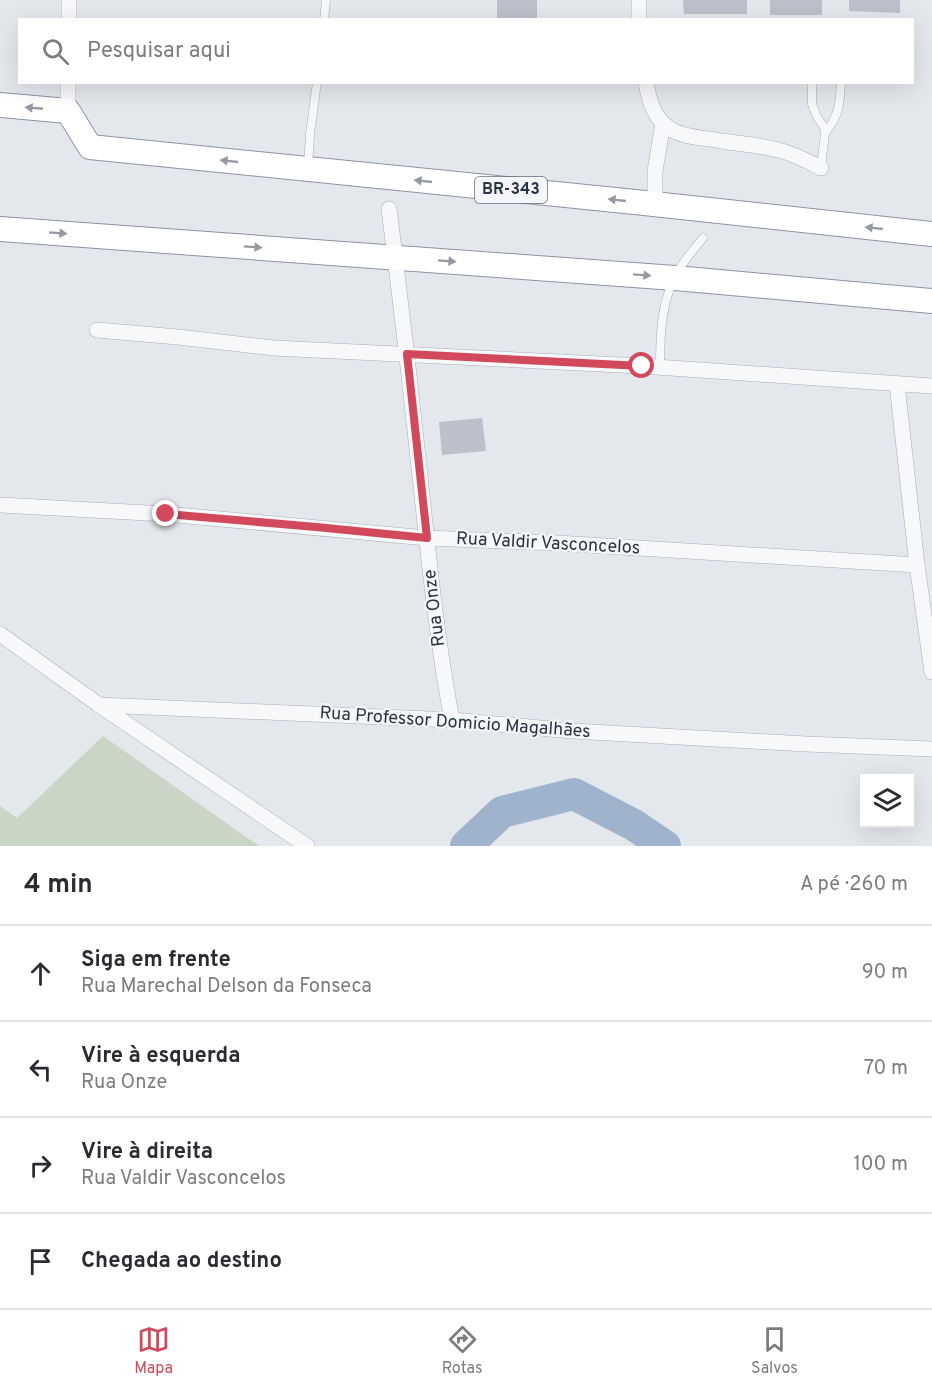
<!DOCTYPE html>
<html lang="pt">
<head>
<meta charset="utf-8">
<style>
  body { margin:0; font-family:Overpass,sans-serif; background:#f7f7f7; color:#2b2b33 }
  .controls { position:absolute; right:18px; bottom:18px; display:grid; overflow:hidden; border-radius:0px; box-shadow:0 6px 24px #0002 }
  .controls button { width:54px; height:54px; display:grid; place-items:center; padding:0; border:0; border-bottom:2px solid #e1e1e2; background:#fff; color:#2b2b33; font:30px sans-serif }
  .stop { position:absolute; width:18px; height:18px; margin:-14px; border:4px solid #d1495b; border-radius:50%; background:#fff }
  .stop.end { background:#d1495b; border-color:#fff; box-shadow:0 2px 6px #0008 }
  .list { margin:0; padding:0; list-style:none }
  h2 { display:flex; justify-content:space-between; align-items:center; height:78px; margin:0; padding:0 24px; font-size:26px }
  h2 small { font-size:20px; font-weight:400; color:#7c7c81 }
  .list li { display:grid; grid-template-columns:39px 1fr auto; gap:18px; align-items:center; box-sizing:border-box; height:96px; padding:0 24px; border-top:2px solid #e1e1e2 }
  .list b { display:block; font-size:22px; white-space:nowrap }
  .list p { margin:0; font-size:20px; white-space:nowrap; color:#7c7c81 }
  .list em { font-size:20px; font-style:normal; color:#7c7c81 }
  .icon { flex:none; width:33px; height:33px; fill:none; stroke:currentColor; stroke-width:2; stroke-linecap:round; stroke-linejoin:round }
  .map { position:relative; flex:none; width:932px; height:846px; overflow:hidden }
  .search { position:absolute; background:#fff; box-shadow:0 6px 24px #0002; left:18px; right:18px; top:18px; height:66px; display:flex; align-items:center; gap:15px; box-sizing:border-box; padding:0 21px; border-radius:0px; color:#7c7c81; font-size:22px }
  .sheet { height:462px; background:#fff }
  nav { display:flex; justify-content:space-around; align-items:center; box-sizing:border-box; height:84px; border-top:2px solid #e1e1e2; background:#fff; font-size:16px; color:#7c7c81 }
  nav a { display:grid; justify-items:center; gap:3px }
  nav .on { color:#d1495b }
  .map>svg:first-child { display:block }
</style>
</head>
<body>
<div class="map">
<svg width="932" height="846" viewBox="0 0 932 846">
  <rect width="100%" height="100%" fill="#e4e7ec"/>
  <!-- green -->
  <polygon fill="#c9d6c5" points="103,736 259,846 0,846 0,806 17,818"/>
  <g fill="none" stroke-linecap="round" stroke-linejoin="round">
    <!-- river -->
    <polyline stroke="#9fb4cc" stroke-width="32" points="466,846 502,812 574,794 634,825 665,846"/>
  </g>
  <!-- building -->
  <g fill="#bbc0ca">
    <rect x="497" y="0" width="40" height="20"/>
    <polygon points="683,0 747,0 747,14 684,14"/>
    <rect x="770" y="0" width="52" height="15"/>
    <polygon points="849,0 900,0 900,13 849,11"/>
    <polygon points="482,418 486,451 442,455 439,422"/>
  </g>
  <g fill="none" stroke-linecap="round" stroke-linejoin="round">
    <defs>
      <g id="service">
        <polyline points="324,20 326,0"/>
        <polyline points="812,82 812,104 817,117 824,127 825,133 821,168"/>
        <path d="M825 133C839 116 840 104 841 82"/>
        <polyline points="308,167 310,134 317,82"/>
        <path d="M660 367C660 334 661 297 680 268 686 258 695 248 703 238"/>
      </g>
      <g id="minor">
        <polyline points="69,20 69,0"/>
        <polyline points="639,20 639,0"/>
        <path d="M646 82C649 101 654 120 672 130 686 138 706 138 722 141 741 144 760 145 778 150 793 153 807 161 821 168"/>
        <polyline points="68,111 68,82"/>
        <polyline points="655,204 655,171 663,123"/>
        <path d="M389 209C400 295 410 381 419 467 428 551 436 636 452 720"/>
        <polyline points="97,330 178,337 274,348 642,366 932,386"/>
        <polyline points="897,384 917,565 932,672"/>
        <polyline points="0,505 166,514 427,538 557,543 917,565"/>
        <polyline points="0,634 99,705 452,720 573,731 806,744 932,749"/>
        <polyline points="99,705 307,846"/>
      </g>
      <g id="trunk">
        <polyline points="0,105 68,111 90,147 635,202 932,234"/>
        <polyline points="0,229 675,278 932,301"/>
      </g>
    </defs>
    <!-- service casing -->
    <use href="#service" stroke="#a9aeb7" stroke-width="9"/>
    <!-- minor casing -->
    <use href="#minor" stroke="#a9aeb7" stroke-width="16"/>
    <!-- trunk casing -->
    <use href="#trunk" stroke="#8b94a3" stroke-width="26"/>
    <!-- service -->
    <use href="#service" stroke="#f7f8fa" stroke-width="8"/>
    <!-- minor -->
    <use href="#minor" stroke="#f7f8fa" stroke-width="15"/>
    <!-- trunk -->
    <use href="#trunk" stroke="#fff" stroke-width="24"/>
  </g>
  <!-- one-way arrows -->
  <defs><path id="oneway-solid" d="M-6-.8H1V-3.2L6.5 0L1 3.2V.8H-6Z" transform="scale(1.5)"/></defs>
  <g fill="#959aa2">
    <use href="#oneway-solid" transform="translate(34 108) rotate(-175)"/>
    <use href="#oneway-solid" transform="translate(229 161) rotate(-174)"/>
    <use href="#oneway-solid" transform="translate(423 181) rotate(-174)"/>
    <use href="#oneway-solid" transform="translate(617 200) rotate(-174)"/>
    <use href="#oneway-solid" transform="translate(874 228) rotate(-174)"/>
    <use href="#oneway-solid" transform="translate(58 233) rotate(4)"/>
    <use href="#oneway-solid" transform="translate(253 247) rotate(4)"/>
    <use href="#oneway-solid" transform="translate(447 261) rotate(4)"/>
    <use href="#oneway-solid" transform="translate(642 275) rotate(4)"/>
  </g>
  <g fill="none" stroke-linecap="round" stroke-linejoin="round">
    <!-- route -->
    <polyline stroke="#d1495b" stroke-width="8" points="166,514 316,527 427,538 407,354 642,366"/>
  </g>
  <g text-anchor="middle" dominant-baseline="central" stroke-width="4.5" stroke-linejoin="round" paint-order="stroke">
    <!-- shield labels -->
    <rect fill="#f4f6f9" stroke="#676e7b" stroke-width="1.5" x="475" y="177" width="72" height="26" rx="4.5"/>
    <g font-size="16" font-weight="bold" fill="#2b3445">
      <text x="511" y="190">BR-343</text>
    </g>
    <!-- street labels -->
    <g font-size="18" fill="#2b3445" stroke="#f4f6f9">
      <text transform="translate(548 544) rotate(3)">Rua Valdir Vasconcelos</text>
      <text transform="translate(435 608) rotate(-97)">Rua Onze</text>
      <text transform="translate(455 723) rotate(4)">Rua Professor Domicio Magalhães</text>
    </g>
  </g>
</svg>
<div class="controls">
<button><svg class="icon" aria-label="layers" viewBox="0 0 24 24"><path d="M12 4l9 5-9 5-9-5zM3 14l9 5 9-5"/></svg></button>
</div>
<div class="stop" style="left:642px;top:366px"></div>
<div class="stop end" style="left:166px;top:514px"></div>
<div class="search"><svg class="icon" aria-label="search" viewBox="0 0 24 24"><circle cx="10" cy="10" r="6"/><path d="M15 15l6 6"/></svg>Pesquisar aqui</div>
</div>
<section class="sheet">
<h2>4 min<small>A pé · 260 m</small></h2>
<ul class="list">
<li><svg class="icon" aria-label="ahead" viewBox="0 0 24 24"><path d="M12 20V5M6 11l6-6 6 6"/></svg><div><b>Siga em frente</b><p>Rua Marechal Delson da Fonseca</p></div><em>90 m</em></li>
<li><svg class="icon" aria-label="left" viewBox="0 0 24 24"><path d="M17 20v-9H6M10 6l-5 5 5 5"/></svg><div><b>Vire à esquerda</b><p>Rua Onze</p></div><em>70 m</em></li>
<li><svg class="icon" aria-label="right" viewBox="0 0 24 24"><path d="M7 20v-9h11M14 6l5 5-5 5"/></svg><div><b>Vire à direita</b><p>Rua Valdir Vasconcelos</p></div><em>100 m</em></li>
<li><svg class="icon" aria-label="arrive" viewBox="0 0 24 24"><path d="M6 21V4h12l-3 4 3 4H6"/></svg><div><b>Chegada ao destino</b></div></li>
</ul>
</section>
<nav>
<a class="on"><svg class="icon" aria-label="map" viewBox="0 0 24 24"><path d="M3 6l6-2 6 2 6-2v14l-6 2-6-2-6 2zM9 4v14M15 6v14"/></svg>Mapa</a>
<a><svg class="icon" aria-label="directions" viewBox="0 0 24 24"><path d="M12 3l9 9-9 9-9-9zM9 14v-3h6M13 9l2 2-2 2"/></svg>Rotas</a>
<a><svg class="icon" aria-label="saved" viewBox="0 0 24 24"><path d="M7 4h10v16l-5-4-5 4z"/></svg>Salvos</a>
</nav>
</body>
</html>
